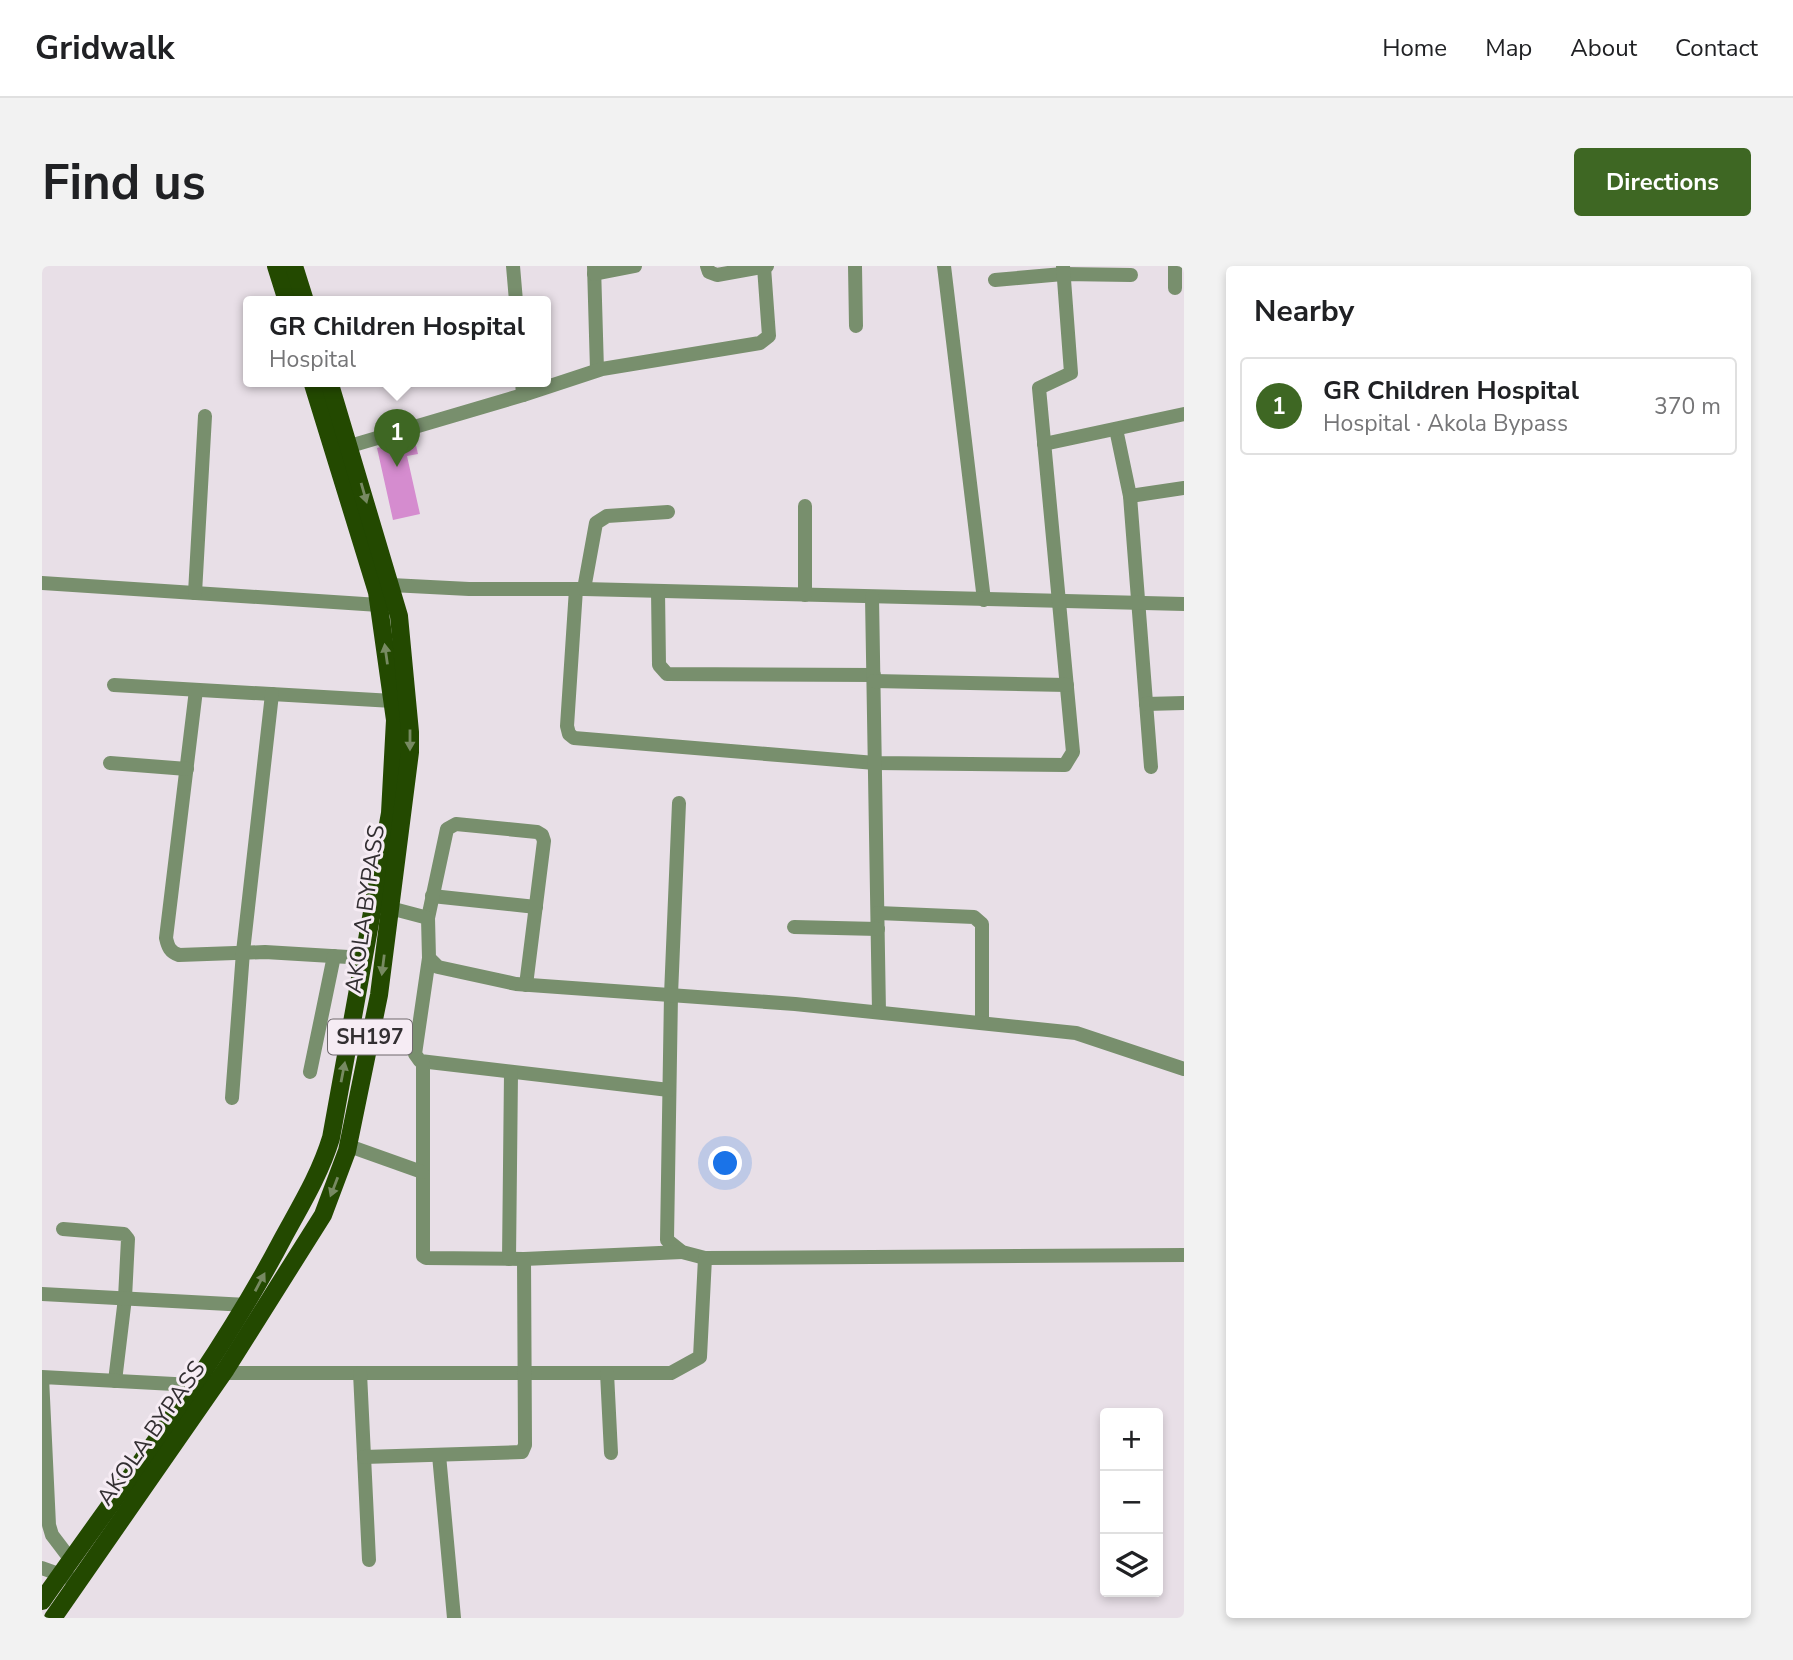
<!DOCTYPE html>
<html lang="en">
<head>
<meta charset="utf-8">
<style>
  body { margin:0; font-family:"Nunito Sans",sans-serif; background:#f2f2f2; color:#202124 }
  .controls { position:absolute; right:21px; bottom:21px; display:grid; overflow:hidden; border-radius:7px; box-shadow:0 4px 10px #0003 }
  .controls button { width:63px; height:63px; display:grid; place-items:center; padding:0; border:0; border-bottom:2px solid #e0e0e0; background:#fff; color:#202124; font:35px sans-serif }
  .you { position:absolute; left:684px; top:898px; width:24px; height:24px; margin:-18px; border:5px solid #fff; border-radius:50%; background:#1a73e8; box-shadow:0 0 0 10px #1a73e833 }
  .badge { display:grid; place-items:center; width:46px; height:46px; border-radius:50%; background:#3e6723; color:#fff; font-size:23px; font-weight:700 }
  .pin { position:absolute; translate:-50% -58px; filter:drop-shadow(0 2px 4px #0008) }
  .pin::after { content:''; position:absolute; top:37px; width:24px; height:21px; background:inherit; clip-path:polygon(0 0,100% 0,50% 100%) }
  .popup { position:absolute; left:201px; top:30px; width:308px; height:91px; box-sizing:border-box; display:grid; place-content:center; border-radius:7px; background:#fff; filter:drop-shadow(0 2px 5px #0005); font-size:23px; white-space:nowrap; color:#757577 }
  .popup b { font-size:26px; color:#202124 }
  .popup::after { content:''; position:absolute; left:50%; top:100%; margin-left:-14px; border:14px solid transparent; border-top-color:#fff }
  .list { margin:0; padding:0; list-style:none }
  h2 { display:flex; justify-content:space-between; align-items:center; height:91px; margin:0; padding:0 28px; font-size:30px }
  h2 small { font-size:23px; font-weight:400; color:#757577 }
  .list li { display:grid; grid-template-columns:46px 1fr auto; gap:21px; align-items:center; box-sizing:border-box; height:98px; margin:0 14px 14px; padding:0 14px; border:2px solid #e0e0e0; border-radius:7px }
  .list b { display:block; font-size:26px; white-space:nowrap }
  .list p { margin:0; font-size:23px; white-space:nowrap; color:#757577 }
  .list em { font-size:23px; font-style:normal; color:#757577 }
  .icon { flex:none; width:38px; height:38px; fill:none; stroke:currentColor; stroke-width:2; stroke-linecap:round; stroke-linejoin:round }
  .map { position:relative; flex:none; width:1142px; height:1352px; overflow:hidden; border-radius:7px }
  header { display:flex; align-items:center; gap:42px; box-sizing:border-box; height:98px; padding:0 35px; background:#fff; border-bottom:2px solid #e0e0e0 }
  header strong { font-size:33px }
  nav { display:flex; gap:38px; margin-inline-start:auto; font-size:24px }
  .intro { display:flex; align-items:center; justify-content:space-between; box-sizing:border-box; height:168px; padding:0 42px }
  h1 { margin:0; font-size:49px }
  .button { padding:18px 32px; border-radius:7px; background:#3e6723; color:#fff; font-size:24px; font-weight:700 }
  main { display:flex; gap:42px; padding:0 42px }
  aside { flex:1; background:#fff; border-radius:7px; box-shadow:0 4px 10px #0003 }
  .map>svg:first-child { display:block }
</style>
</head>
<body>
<header>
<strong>Gridwalk</strong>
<nav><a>Home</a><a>Map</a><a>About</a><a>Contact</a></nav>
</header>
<div class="intro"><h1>Find us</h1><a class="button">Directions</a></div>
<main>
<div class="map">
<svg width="1142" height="1352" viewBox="0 0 1142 1352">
  <rect width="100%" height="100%" fill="#e8dfe7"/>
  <!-- building -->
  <polygon fill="#d58ccf" points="372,171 376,188 365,190 378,248 351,254 335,182"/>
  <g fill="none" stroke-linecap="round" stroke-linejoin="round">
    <!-- minor -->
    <g stroke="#788f6d" stroke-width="14">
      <polyline points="471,0 474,35"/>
      <polyline points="552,0 555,104"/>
      <polyline points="665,0 667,6 675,9 725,0"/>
      <polyline points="813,0 814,60"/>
      <polyline points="902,0 942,334"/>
      <polyline points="1133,0 1133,22"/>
      <polyline points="552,8 593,0"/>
      <polyline points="953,14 1021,8 1089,9"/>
      <polyline points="480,115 481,129"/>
      <polyline points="1074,163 1088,230 1109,501"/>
      <polyline points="1002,178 1142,148"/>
      <polyline points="308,180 481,129 560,103 718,77 727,70 722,1"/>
      <polyline points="1088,230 1142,222"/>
      <polyline points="0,317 337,339"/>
      <polyline points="349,319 427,323 542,323 1142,338"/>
      <polyline points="534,323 525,460 527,468 532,472 833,497 1023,499 1031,486 997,122 1029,107 1021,0"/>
      <polyline points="542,323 554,257 565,250 626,246"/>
      <polyline points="616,325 617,399 625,408 832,409"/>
      <polyline points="153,327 163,150"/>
      <polyline points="763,329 763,240"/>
      <polyline points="830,331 837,746"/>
      <polyline points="832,415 1025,419"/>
      <polyline points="72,419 351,435"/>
      <path d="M154 424 124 672C126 681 128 686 137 689L223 686 323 692"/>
      <polyline points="1104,438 1142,437"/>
      <polyline points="68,497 145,503"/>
      <polyline points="637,537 629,729 625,974 640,986 663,992 1142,989"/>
      <polyline points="390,630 494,641"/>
      <polyline points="836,647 932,651 940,658 940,757"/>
      <polyline points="386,652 405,563 414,558 495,566 500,569 502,575 484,719"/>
      <polyline points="752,661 836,663"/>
      <polyline points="387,692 373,788 378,795 627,824"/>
      <polyline points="381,797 381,990 384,992 482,993 640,986"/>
      <polyline points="268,806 292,690"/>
      <polyline points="190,832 201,686 230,428"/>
      <polyline points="307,880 380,906"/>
      <polyline points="21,963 82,968 86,973 83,1032 73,1115"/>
      <polyline points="467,993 469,807"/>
      <polyline points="0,1028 205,1039"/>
      <polyline points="181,1107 629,1107 658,1091 663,992"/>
      <polyline points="318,1107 327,1294"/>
      <polyline points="565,1107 569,1187"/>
      <polyline points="397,1189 412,1352"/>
      <polyline points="322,1191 480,1186 483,1179 482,993"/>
      <polyline points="29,1294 10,1269 7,1259 0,1111 151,1119"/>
      <polyline points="0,1302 28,1312"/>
    </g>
    <!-- tertiary -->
    <polyline stroke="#788f6d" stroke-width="14" points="348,642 386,652 387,692 396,701 474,718 753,738 1034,767 1142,803"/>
    <!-- primary -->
    <g stroke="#234900" stroke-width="18">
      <polyline points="234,0 245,35"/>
      <polyline points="252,0 263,35"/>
      <path d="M0 1335C83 1216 174 1100 241 972 259 939 278 908 289 872L348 547 353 454 335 326 270 115"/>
      <polyline points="11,1352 184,1103 281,949 305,885 337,729 368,486 368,466 357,350 287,115"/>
    </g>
  </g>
  <!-- one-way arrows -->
  <defs><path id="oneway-solid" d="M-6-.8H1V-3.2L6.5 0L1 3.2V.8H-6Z" transform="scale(1.75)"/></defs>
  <g fill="#778a62">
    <use href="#oneway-solid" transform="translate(322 227) rotate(74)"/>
    <use href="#oneway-solid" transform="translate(344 388) rotate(-98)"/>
    <use href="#oneway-solid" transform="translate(368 474) rotate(90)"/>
    <use href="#oneway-solid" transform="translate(341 699) rotate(97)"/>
    <use href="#oneway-solid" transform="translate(301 806) rotate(-79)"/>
    <use href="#oneway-solid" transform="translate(292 921) rotate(111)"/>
    <use href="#oneway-solid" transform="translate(218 1016) rotate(-62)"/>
  </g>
  <g text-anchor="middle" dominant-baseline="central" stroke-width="6" stroke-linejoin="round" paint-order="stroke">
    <!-- shield labels -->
    <rect fill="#f6ecf4" stroke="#6e686c" stroke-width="2" x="286" y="753.5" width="84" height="35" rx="5"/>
    <g font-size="21" font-weight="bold" fill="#332f32">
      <text x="328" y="771">SH197</text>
    </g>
    <!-- street labels -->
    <g font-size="23" fill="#332f32" stroke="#f6ecf4">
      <text transform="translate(323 643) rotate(-82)">AKOLA BYPASS</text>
      <text transform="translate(109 1167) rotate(-55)">AKOLA BYPASS</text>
    </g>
  </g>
</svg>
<div class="controls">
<button>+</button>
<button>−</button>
<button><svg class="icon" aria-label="layers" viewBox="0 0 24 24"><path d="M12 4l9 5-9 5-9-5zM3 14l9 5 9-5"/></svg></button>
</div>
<div class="you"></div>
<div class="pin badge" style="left:355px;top:201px">1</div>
<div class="popup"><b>GR Children Hospital</b>Hospital</div>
</div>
<aside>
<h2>Nearby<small></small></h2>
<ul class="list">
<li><span class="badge">1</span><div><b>GR Children Hospital</b><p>Hospital · Akola Bypass</p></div><em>370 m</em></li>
</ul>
</aside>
</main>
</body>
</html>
